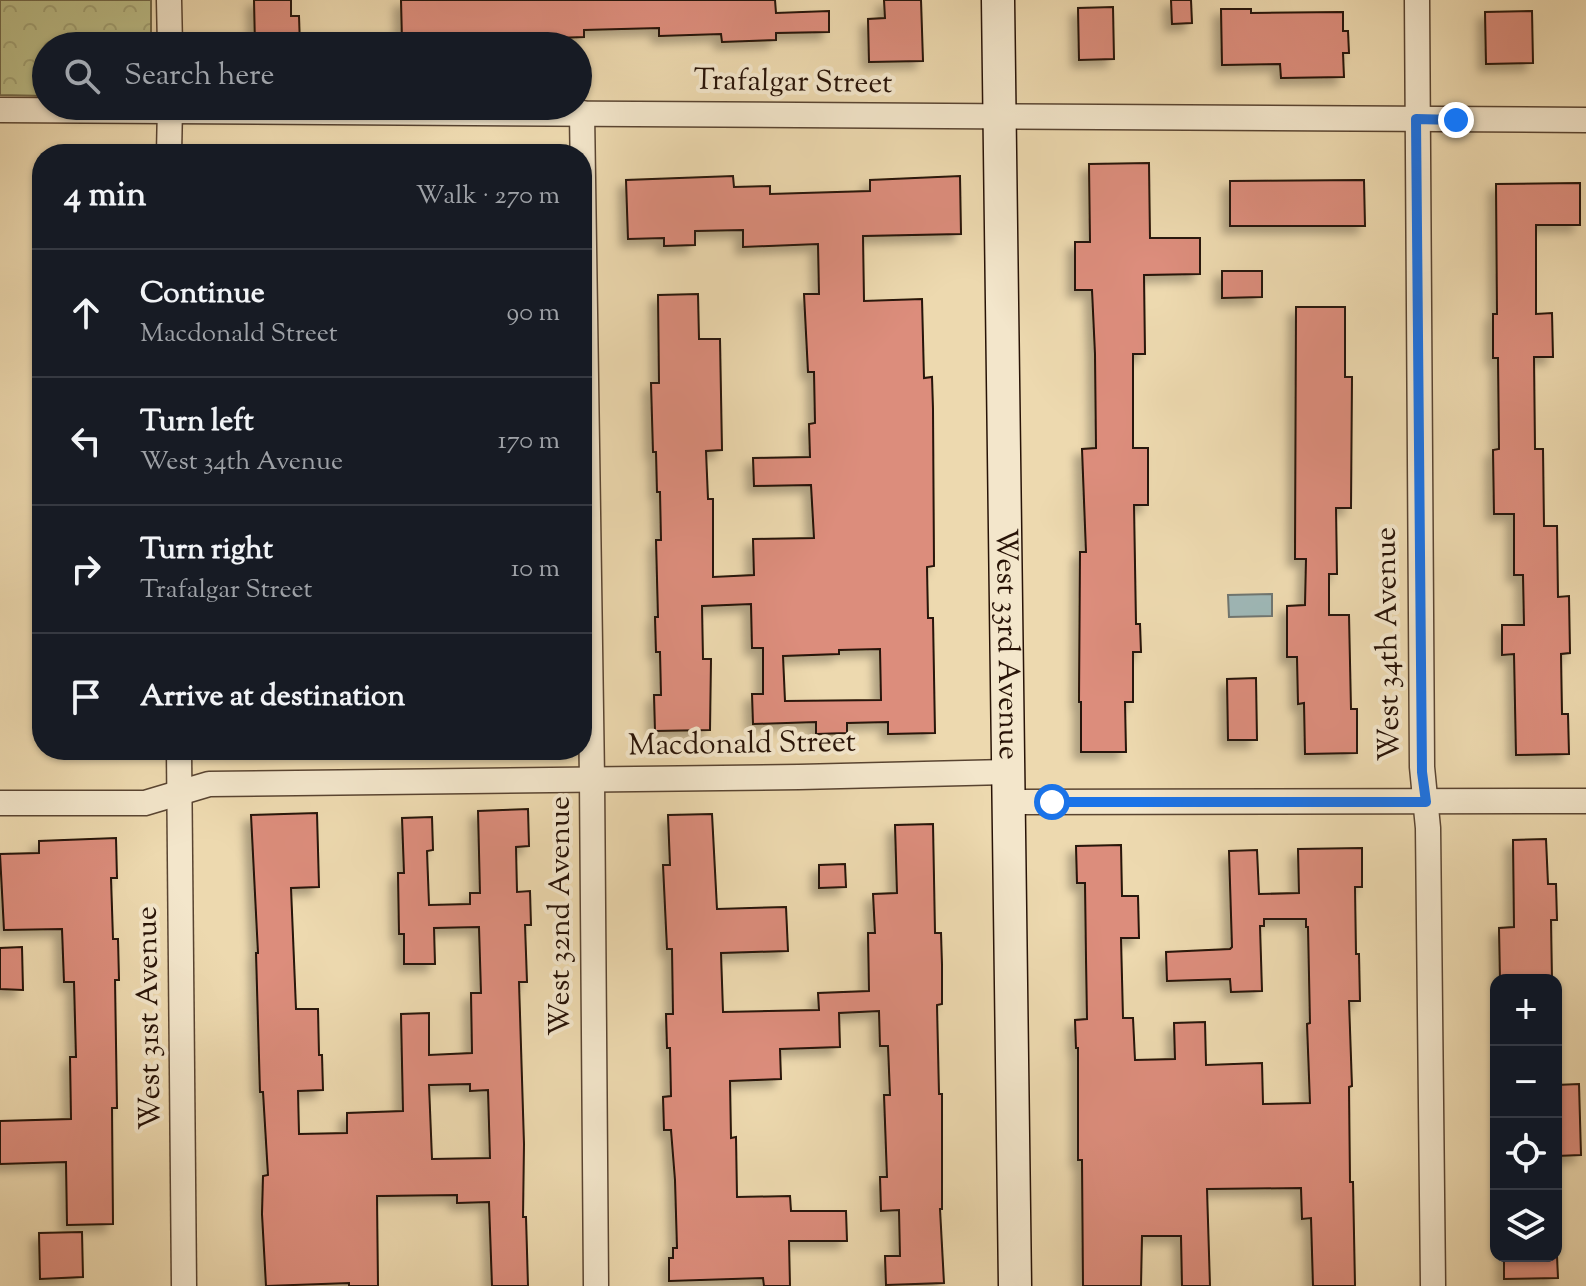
<!DOCTYPE html>
<html lang="en">
<head>
<meta charset="utf-8">
<style>
  body { margin:0; font-family:"Sorts Mill Goudy",serif; background:#20242c; color:#f1f3f6 }
  .controls { position:absolute; right:24px; bottom:24px; display:grid; overflow:hidden; border-radius:16px; box-shadow:0 2px 6px #0004 }
  .controls button { width:72px; height:72px; display:grid; place-items:center; padding:0; border:0; border-bottom:2px solid #363941; background:#171b24; color:#f1f3f6; font:40px sans-serif }
  .stop { position:absolute; width:24px; height:24px; margin:-18px; border:6px solid #1a73e8; border-radius:50%; background:#fff }
  .stop.end { background:#1a73e8; border-color:#fff; box-shadow:0 2px 8px #0008 }
  .list { margin:0; padding:0; list-style:none }
  h2 { display:flex; justify-content:space-between; align-items:center; height:104px; margin:0; padding:0 32px; font-size:34px }
  h2 small { font-size:26px; font-weight:400; color:#9ea1a6 }
  .list li { display:grid; grid-template-columns:52px 1fr auto; gap:24px; align-items:center; box-sizing:border-box; height:128px; padding:0 32px; border-top:2px solid #363941 }
  .list b { display:block; font-size:30px; white-space:nowrap }
  .list p { margin:0; font-size:26px; white-space:nowrap; color:#9ea1a6 }
  .list em { font-size:26px; font-style:normal; color:#9ea1a6 }
  .icon { flex:none; width:44px; height:44px; fill:none; stroke:currentColor; stroke-width:2; stroke-linecap:round; stroke-linejoin:round }
  .map { position:relative; flex:none; width:1586px; height:1286px; overflow:hidden }
  .search { position:absolute; background:#171b24; box-shadow:0 2px 6px #0004; left:32px; top:32px; width:560px; height:88px; display:flex; align-items:center; gap:20px; box-sizing:border-box; padding:0 28px; border-radius:44px; color:#9ea1a6; font-size:30px }
  .panel { position:absolute; background:#171b24; box-shadow:0 2px 6px #0004; left:32px; top:144px; width:560px; height:616px; border-radius:32px }
  .map>svg:first-child { display:block }
</style>
</head>
<body>
<div class="map">
<svg width="1586" height="1286" viewBox="0 0 1586 1286">
  <defs>
    <pattern id="forest-crowns" width="20" height="18" patternUnits="userSpaceOnUse" patternTransform="scale(2)"><rect width="20" height="18" fill="#bcbe88"/><path d="M2 6a3 3 0 1 1 6 0M12 15a3 3 0 1 1 6 0" fill="none" stroke="#a2a274"/></pattern>
    <filter id="shadow"><feDropShadow dx="-7" dy="7" stdDeviation="4" flood-color="#0004"/></filter>
  </defs>
  <rect width="100%" height="100%" fill="#edd9af"/>
  <filter id="stains"><feTurbulence type="fractalNoise" baseFrequency=".0025" numOctaves="4"/><feColorMatrix values="0 0 0 0 .2 0 0 0 0 .09 0 0 0 0 .02 0 0 0 .5 -.17"/></filter>
  <radialGradient id="worn" r=".72"><stop offset=".6" stop-color="#630" stop-opacity="0"/><stop offset="1" stop-color="#630" stop-opacity=".3"/></radialGradient>
  <!-- forest -->
  <polygon fill="url(#forest-crowns)" stroke="#726848" stroke-width="2" points="0,0 151,0 151,46 46,46 46,96 0,95"/>
  <!-- water -->
  <polygon fill="#9eb7b6" stroke="#6f7570" stroke-width="2" points="1272,594 1272,616 1229,617 1228,595"/>
  <!-- building -->
  <g fill="#dc8d7c" stroke="#281307" stroke-width="2" fill-rule="evenodd" filter="url(#shadow)">
    <polygon points="254,0 291,0 291,16 299,16 300,46 255,46"/>
    <polygon points="401,0 775,0 776,13 829,11 829,32 776,33 776,40 722,42 721,34 659,36 659,28 584,30 584,37 528,39 528,34 452,36 452,40 402,41"/>
    <polygon points="884,0 921,0 923,61 869,62 868,19 885,18"/>
    <polygon points="1171,0 1191,0 1192,23 1172,24"/>
    <polygon points="1113,7 1114,59 1079,60 1078,8"/>
    <polygon points="1221,9 1251,9 1251,13 1343,12 1343,31 1348,31 1349,53 1343,53 1344,77 1281,78 1280,64 1222,65"/>
    <polygon points="1532,11 1533,63 1486,64 1485,12"/>
    <polygon points="1149,163 1150,238 1200,238 1200,274 1144,275 1145,354 1133,354 1133,448 1148,448 1148,505 1134,505 1136,624 1140,624 1141,652 1133,652 1133,702 1125,702 1126,752 1081,752 1081,702 1079,702 1080,552 1086,552 1082,449 1096,448 1095,354 1092,290 1075,290 1075,242 1090,242 1089,164"/>
    <path d="M733 176 734 187 770 186V194L870 191V180L960 176 961 234 863 236 864 301 922 299 924 378 932 377 933 409 934 566 927 567 928 618H933L935 733 888 734V722L847 723V733L816 734V722L753 724 752 694H763V648H752L751 604 702 606 703 659H711L710 730 655 731 654 695H661L660 652H656L655 617H658L656 540H661L660 492H657L656 452H653L651 383H659L658 295 698 294 699 339H720L722 450 706 451 708 499H713V577L754 575 753 539 814 538 811 485 754 486 753 458 810 457 809 424 815 423 814 372H808L804 294H819L818 244 743 247V230L695 231V245L664 246V238L628 239 626 180ZM880 649 881 700 785 701 783 656 839 654V650Z"/>
    <polygon points="1364,180 1365,226 1230,226 1230,181"/>
    <polygon points="1580,183 1580,225 1536,225 1536,314 1552,313 1553,357 1534,357 1535,449 1543,449 1544,526 1557,526 1558,597 1569,596 1570,653 1561,654 1562,714 1568,714 1569,754 1516,755 1514,654 1502,655 1502,625 1524,625 1523,575 1514,575 1514,514 1494,514 1493,450 1499,449 1498,358 1493,358 1493,314 1497,314 1496,184"/>
    <polygon points="1222,271 1262,271 1262,297 1222,298"/>
    <polygon points="1296,307 1345,307 1345,377 1352,377 1351,508 1336,508 1337,574 1329,574 1329,615 1349,615 1351,709 1357,709 1357,753 1305,754 1304,703 1298,704 1297,657 1287,657 1287,606 1305,605 1306,559 1295,559"/>
    <polygon points="1256,678 1257,740 1228,740 1227,679"/>
    <path d="M528 809 529 846 516 847 517 892 530 891 531 925H525L527 982H519L524 1144 523 1217H526L528 1286H492L489 1202 457 1203V1195L377 1196 378 1286H349V1283L266 1286 262 1214 263 1176 268 1175 263 1092H260L256 953H258L251 815 317 813 319 887 291 888 296 1009H318L319 1055H322L323 1090 298 1091 299 1134 347 1133V1113L403 1111 401 1014 429 1013V1055L472 1053 471 993H481L479 927 434 928 435 964H404V934H399L398 873H404L402 818 432 817 433 850 427 851 429 905 470 904V893H480L478 811ZM470 1084V1091L488 1090 490 1158 432 1159 429 1085Z"/>
    <polygon points="712,814 717,909 786,907 788,951 721,953 723,1012 819,1010 818,993 869,991 868,933 875,933 873,894 897,893 895,825 933,824 935,933 941,933 942,965 942,1004 937,1005 939,1094 942,1094 942,1209 940,1209 944,1283 886,1285 885,1256 900,1256 899,1210 881,1211 880,1177 887,1177 884,1095 890,1095 888,1046 880,1046 879,1011 839,1013 840,1047 780,1049 781,1079 730,1081 731,1138 736,1137 737,1197 790,1196 791,1211 846,1211 847,1241 789,1241 790,1286 764,1286 763,1278 669,1281 669,1258 673,1258 673,1248 677,1248 675,1180 671,1130 664,1130 663,1097 671,1096 670,1048 667,1048 666,1014 673,1014 672,949 667,949 663,865 670,865 668,815"/>
    <polygon points="116,838 117,878 111,878 113,939 118,939 119,980 115,980 117,1108 112,1108 113,1224 67,1225 66,1162 0,1164 0,1121 71,1119 70,1057 76,1057 74,982 64,982 62,929 4,930 0,854 39,853 39,841"/>
    <polygon points="1546,839 1548,884 1556,884 1557,920 1551,920 1552,980 1500,980 1499,928 1514,927 1513,840"/>
    <polygon points="1121,845 1122,896 1138,896 1139,938 1121,938 1123,1018 1133,1018 1135,1060 1175,1059 1174,1023 1205,1022 1206,1065 1262,1063 1263,1104 1310,1103 1307,1024 1310,1023 1308,927 1306,927 1306,919 1264,919 1264,926 1260,926 1262,991 1231,992 1230,979 1167,981 1166,952 1230,949 1232,947 1229,851 1257,850 1259,894 1299,893 1298,849 1362,848 1362,887 1355,887 1356,954 1359,954 1360,1001 1349,1001 1352,1086 1349,1087 1350,1182 1353,1182 1355,1286 1313,1286 1311,1218 1302,1219 1301,1188 1207,1189 1210,1286 1182,1286 1181,1236 1142,1236 1141,1286 1083,1286 1082,1160 1078,1160 1078,1048 1076,1048 1075,1020 1087,1019 1086,958 1085,883 1077,883 1076,846"/>
    <polygon points="845,864 846,887 819,888 819,865"/>
    <polygon points="22,947 23,990 0,989 0,948"/>
    <polygon points="1579,1084 1581,1155 1556,1156 1556,1085"/>
    <polygon points="82,1232 83,1277 40,1279 39,1233"/>
    <polygon points="1504,1256 1557,1256 1558,1278 1504,1279"/>
  </g>
  <g fill="none" stroke-linecap="round" stroke-linejoin="round">
    <defs>
      <g id="street">
        <polyline points="169,0 170,46"/>
        <polyline points="1417,0 1422,767 1428,828 1433,1286"/>
        <polyline points="0,110 1586,120"/>
        <polyline points="582,113 592,779 596,1286"/>
        <polyline points="169,154 170,106"/>
        <polyline points="179,750 184,1286"/>
        <polyline points="1007,802 1586,801"/>
        <polyline points="0,803 145,803 209,784 799,777 1007,772"/>
      </g>
      <g id="secondary">
        <path id="s1" d="M998 0 1015 1286"/>
      </g>
    </defs>
    <!-- street casing -->
    <use href="#street" stroke="#594431" stroke-width="27"/>
    <!-- secondary casing -->
    <use href="#secondary" stroke="#281307" stroke-width="35"/>
    <!-- street -->
    <use href="#street" stroke="#f3e6cb" stroke-width="24"/>
    <!-- secondary -->
    <use href="#secondary" stroke="#f3e6cb" stroke-width="32"/>
  </g>
  <g fill="none" stroke-linecap="round" stroke-linejoin="round">
    <!-- route -->
    <polyline stroke="#1a73e8" stroke-width="10" points="1052,802 1426,802 1422,772 1416,119 1456,120"/>
  </g>
  <g text-anchor="middle" dominant-baseline="central" stroke-width="8" stroke-linejoin="round" paint-order="stroke">
    <!-- street labels -->
    <g font-size="30" fill="#281307" stroke="#f3e6cb">
      <text transform="translate(793 83) rotate(1)">Trafalgar Street</text>
      <text stroke="none"><textPath href="#s1" startOffset="644">West 33rd Avenue</textPath></text>
      <text transform="translate(1389 644) rotate(-91)">West 34th Avenue</text>
      <text transform="translate(742 745) rotate(-1)">Macdonald Street</text>
      <text transform="translate(561 916) rotate(-90)">West 32nd Avenue</text>
      <text transform="translate(150 1018) rotate(-91)">West 31st Avenue</text>
    </g>
  </g>
  <rect width="100%" height="100%" filter="url(#stains)"/>
  <rect width="100%" height="100%" fill="url(#worn)"/>
</svg>
<div class="controls">
<button>+</button>
<button>−</button>
<button><svg class="icon" aria-label="locate" viewBox="0 0 24 24"><circle cx="12" cy="12" r="6"/><path d="M12 2v4M12 18v4M2 12h4M18 12h4"/></svg></button>
<button><svg class="icon" aria-label="layers" viewBox="0 0 24 24"><path d="M12 4l9 5-9 5-9-5zM3 14l9 5 9-5"/></svg></button>
</div>
<div class="stop" style="left:1052px;top:802px"></div>
<div class="stop end" style="left:1456px;top:120px"></div>
<div class="search"><svg class="icon" aria-label="search" viewBox="0 0 24 24"><circle cx="10" cy="10" r="6"/><path d="M15 15l6 6"/></svg>Search here</div>
<section class="panel">
<h2>4 min<small>Walk · 270 m</small></h2>
<ul class="list">
<li><svg class="icon" aria-label="ahead" viewBox="0 0 24 24"><path d="M12 20V5M6 11l6-6 6 6"/></svg><div><b>Continue</b><p>Macdonald Street</p></div><em>90 m</em></li>
<li><svg class="icon" aria-label="left" viewBox="0 0 24 24"><path d="M17 20v-9H6M10 6l-5 5 5 5"/></svg><div><b>Turn left</b><p>West 34th Avenue</p></div><em>170 m</em></li>
<li><svg class="icon" aria-label="right" viewBox="0 0 24 24"><path d="M7 20v-9h11M14 6l5 5-5 5"/></svg><div><b>Turn right</b><p>Trafalgar Street</p></div><em>10 m</em></li>
<li><svg class="icon" aria-label="arrive" viewBox="0 0 24 24"><path d="M6 21V4h12l-3 4 3 4H6"/></svg><div><b>Arrive at destination</b></div></li>
</ul>
</section>
</div>
</body>
</html>
